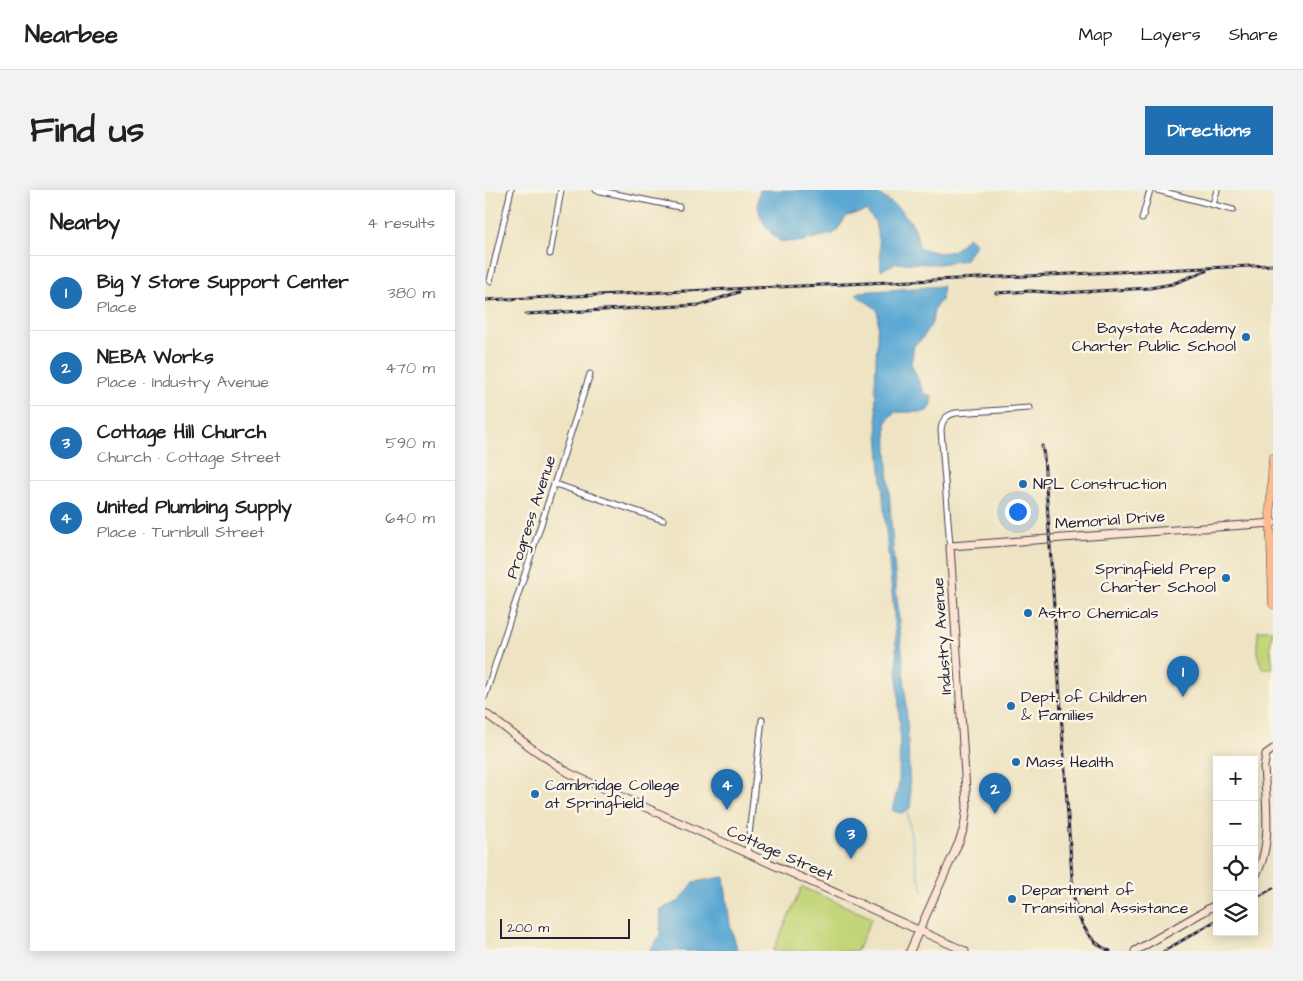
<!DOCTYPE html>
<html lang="en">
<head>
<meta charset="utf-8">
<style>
  body { margin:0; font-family:"Architects Daughter",sans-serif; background:#f2f2f2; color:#202124 }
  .controls { position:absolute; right:15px; bottom:15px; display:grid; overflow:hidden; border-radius:0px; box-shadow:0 2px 12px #0003 }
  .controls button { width:45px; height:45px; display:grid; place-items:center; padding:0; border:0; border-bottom:1px solid #e0e0e0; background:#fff; color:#202124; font:25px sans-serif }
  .scale { position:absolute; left:15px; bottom:12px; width:130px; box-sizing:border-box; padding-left:5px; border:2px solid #22223b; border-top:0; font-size:14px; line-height:18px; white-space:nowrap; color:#22223b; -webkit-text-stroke:4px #fcf5e5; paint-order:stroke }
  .you { position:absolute; left:532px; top:321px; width:18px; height:18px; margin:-12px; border:4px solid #fff; border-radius:50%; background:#1a73e8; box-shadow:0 0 0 8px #1a73e833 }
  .badge { display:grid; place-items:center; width:32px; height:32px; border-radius:50%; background:#1f6fb2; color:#fff; font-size:16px; font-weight:700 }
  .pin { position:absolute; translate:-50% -41px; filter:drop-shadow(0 1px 2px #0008) }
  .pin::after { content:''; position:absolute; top:26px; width:18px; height:15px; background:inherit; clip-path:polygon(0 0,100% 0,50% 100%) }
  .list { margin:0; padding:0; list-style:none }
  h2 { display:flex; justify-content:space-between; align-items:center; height:65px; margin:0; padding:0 20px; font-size:21px }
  h2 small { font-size:16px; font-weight:400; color:#757577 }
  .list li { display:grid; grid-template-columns:32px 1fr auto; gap:15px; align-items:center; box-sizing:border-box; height:75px; padding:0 20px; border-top:1px solid #e0e0e0 }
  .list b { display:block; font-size:19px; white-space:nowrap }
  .list p { margin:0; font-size:16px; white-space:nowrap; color:#757577 }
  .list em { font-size:16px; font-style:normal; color:#757577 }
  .icon { flex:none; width:28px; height:28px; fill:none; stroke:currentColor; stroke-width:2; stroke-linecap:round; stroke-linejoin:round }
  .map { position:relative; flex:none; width:788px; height:761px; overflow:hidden; border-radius:0px }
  header { display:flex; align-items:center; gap:30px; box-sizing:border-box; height:70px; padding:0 25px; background:#fff; border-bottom:1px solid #e0e0e0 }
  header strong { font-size:24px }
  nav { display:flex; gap:28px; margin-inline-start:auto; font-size:18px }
  .intro { display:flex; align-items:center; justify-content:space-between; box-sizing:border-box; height:120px; padding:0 30px }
  h1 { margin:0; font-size:35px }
  .button { padding:12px 22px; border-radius:0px; background:#1f6fb2; color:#fff; font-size:18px; font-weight:700 }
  main { display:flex; gap:30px; padding:0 30px }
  aside { flex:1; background:#fff; border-radius:0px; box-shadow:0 2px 12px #0003 }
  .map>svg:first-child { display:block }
</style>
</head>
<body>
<header>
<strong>Nearbee</strong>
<nav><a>Map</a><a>Layers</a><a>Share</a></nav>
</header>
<div class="intro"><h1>Find us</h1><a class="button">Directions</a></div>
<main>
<aside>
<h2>Nearby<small>4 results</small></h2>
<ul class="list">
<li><span class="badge">1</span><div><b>Big Y Store Support Center</b><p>Place</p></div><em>380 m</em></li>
<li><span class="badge">2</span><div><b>NEBA Works</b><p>Place · Industry Avenue</p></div><em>470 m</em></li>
<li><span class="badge">3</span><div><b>Cottage Hill Church</b><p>Church · Cottage Street</p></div><em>590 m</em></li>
<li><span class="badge">4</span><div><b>United Plumbing Supply</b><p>Place · Turnbull Street</p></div><em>640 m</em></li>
</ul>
</aside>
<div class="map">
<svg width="788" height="761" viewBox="0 0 788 761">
  <rect width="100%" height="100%" fill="#fcf5e5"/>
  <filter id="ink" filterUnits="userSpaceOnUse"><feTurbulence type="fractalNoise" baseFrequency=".02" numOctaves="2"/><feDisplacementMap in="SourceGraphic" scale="10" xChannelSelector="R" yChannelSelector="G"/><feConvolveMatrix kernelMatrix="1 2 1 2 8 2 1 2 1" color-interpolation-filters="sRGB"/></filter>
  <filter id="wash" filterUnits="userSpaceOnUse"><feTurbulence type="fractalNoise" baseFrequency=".0096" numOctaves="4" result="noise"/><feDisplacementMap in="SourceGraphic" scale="20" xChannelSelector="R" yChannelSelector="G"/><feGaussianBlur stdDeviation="1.12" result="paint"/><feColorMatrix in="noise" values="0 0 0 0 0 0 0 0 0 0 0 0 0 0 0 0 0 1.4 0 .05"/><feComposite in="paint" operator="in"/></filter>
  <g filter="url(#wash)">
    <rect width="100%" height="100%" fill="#eee3c2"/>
    <!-- green -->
    <g fill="#c2d578" stroke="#727c5a">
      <polygon points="773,440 787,440 787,446 785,454 788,478 777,478 772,463"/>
      <polygon points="317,697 387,728 372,761 288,761"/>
    </g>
    <!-- water -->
    <g fill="#5aa8d3" stroke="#3e6587">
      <path d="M275 0 386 1C399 5 425 26 430 39 432 45 433 53 435 59 447 61 460 66 471 59 475 56 479 50 483 47L491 54 480 70 454 74 411 73 396 80 395 59 390 31 381 21 362 26 350 43 314 52 294 51C279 36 268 21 275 0Z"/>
      <path d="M458 96 456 110 449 119 447 133 437 149 429 155 426 174 439 203 447 207V214L444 220 438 222H410L403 229 401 234C404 318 411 401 419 484 423 528 423 572 426 617 420 623 415 625 407 620L414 594 415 542 410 435 399 319 391 216 390 195 393 125 392 119 371 105 374 102Z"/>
      <polygon points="239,687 245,735 253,761 164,761 175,746 176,719 195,711 209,692"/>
    </g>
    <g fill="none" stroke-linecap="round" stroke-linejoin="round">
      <!-- stream -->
      <polyline stroke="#5aa8d3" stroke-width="1" points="422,621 432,682 439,702"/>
    </g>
  </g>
  <g filter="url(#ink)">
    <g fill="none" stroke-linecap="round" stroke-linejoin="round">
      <defs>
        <g id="street">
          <polyline points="111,0 194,17"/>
          <polyline points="672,0 748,20"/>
          <polyline points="728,14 732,0"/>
          <polyline points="657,29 665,0"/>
          <polyline points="65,64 76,0"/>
          <polyline points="5,91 26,0"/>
          <polyline points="70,294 178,330"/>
          <path d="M465 356 456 240C457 230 461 225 471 223L545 218"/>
          <polyline points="0,506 105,184"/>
          <polyline points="262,663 277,530"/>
        </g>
        <g id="secondary">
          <polyline points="0,523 48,559 84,583 480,761"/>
          <path d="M769 688C788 660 781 611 779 577L781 564 788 559"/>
          <polyline points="425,761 474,652 479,638 482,616 465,356 788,333"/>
          <polyline points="650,761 732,714"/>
        </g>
        <polyline id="primary" points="788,268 785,320 788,414"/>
      </defs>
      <!-- street casing -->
      <use href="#street" stroke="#413f4f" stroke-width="7"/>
      <!-- secondary casing -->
      <use href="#secondary" stroke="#413f4f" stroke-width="9"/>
      <!-- primary casing -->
      <use href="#primary" stroke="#413f4f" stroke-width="9"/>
      <!-- street -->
      <use href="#street" stroke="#fff" stroke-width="5"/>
      <!-- secondary -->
      <use href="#secondary" stroke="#fde4d1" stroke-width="7"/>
      <!-- primary -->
      <use href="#primary" stroke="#fbbb8c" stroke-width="8"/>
      <defs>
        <g id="rail">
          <polyline points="511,103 546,101 576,103 665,98 687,94 721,81"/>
          <polyline points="0,110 788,75"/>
          <polyline points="41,124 215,115 254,102"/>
          <path d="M557 256 559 266 588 702C591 725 601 752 625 761"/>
          <polyline points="769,709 788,698"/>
          <polyline points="679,761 732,730"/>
        </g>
      </defs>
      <!-- rail casing -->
      <use href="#rail" stroke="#22223b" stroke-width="3"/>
      <!-- rail -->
      <use href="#rail" stroke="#fcf5e5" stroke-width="1" stroke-dasharray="4" stroke-linecap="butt"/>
    </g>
  </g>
  <!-- markers -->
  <g fill="#1f6fb2" stroke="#fcf5e5" stroke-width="2">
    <circle cx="761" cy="147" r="5"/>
    <circle cx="538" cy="294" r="5"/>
    <circle cx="741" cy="388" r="5"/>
    <circle cx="543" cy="423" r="5"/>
    <circle cx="526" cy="516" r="5"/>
    <circle cx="531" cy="572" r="5"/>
    <circle cx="50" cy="604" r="5"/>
    <circle cx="527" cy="709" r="5"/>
  </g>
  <g text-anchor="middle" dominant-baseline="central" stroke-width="5" stroke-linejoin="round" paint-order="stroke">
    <!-- poi labels -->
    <g font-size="16" fill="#22223b" stroke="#fcf5e5" text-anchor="start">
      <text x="751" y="138" text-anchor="end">Baystate Academy<tspan x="751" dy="18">Charter Public School</tspan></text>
      <text x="548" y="294">NPL Construction</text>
      <text x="731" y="379" text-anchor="end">Springfield Prep<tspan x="731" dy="18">Charter School</tspan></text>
      <text x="553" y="423">Astro Chemicals</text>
      <text x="536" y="507">Dept. of Children<tspan x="536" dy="18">&amp; Families</tspan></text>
      <text x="541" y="572">Mass Health</text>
      <text x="60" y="595">Cambridge College<tspan x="60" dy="18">at Springfield</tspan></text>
      <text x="537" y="700">Department of<tspan x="537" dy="18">Transitional Assistance</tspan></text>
    </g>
    <!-- street labels -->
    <g font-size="16" fill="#22223b" stroke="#fcf5e5">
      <text transform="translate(46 327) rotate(-72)">Progress Avenue</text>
      <text transform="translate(625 330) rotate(-4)">Memorial Drive</text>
      <text transform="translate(457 446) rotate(-94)">Industry Avenue</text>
      <text transform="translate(295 663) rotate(24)">Cottage Street</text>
    </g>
  </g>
</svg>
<div class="controls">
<button>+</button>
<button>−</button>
<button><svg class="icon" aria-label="locate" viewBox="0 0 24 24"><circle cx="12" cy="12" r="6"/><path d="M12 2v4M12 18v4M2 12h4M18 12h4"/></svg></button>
<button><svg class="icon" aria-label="layers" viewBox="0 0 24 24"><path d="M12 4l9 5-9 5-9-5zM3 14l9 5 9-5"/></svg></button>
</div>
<div class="scale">200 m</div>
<div class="you"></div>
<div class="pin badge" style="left:698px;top:507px">1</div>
<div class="pin badge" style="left:510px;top:624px">2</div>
<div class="pin badge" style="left:366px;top:669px">3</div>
<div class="pin badge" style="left:242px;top:620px">4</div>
</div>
</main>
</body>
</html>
